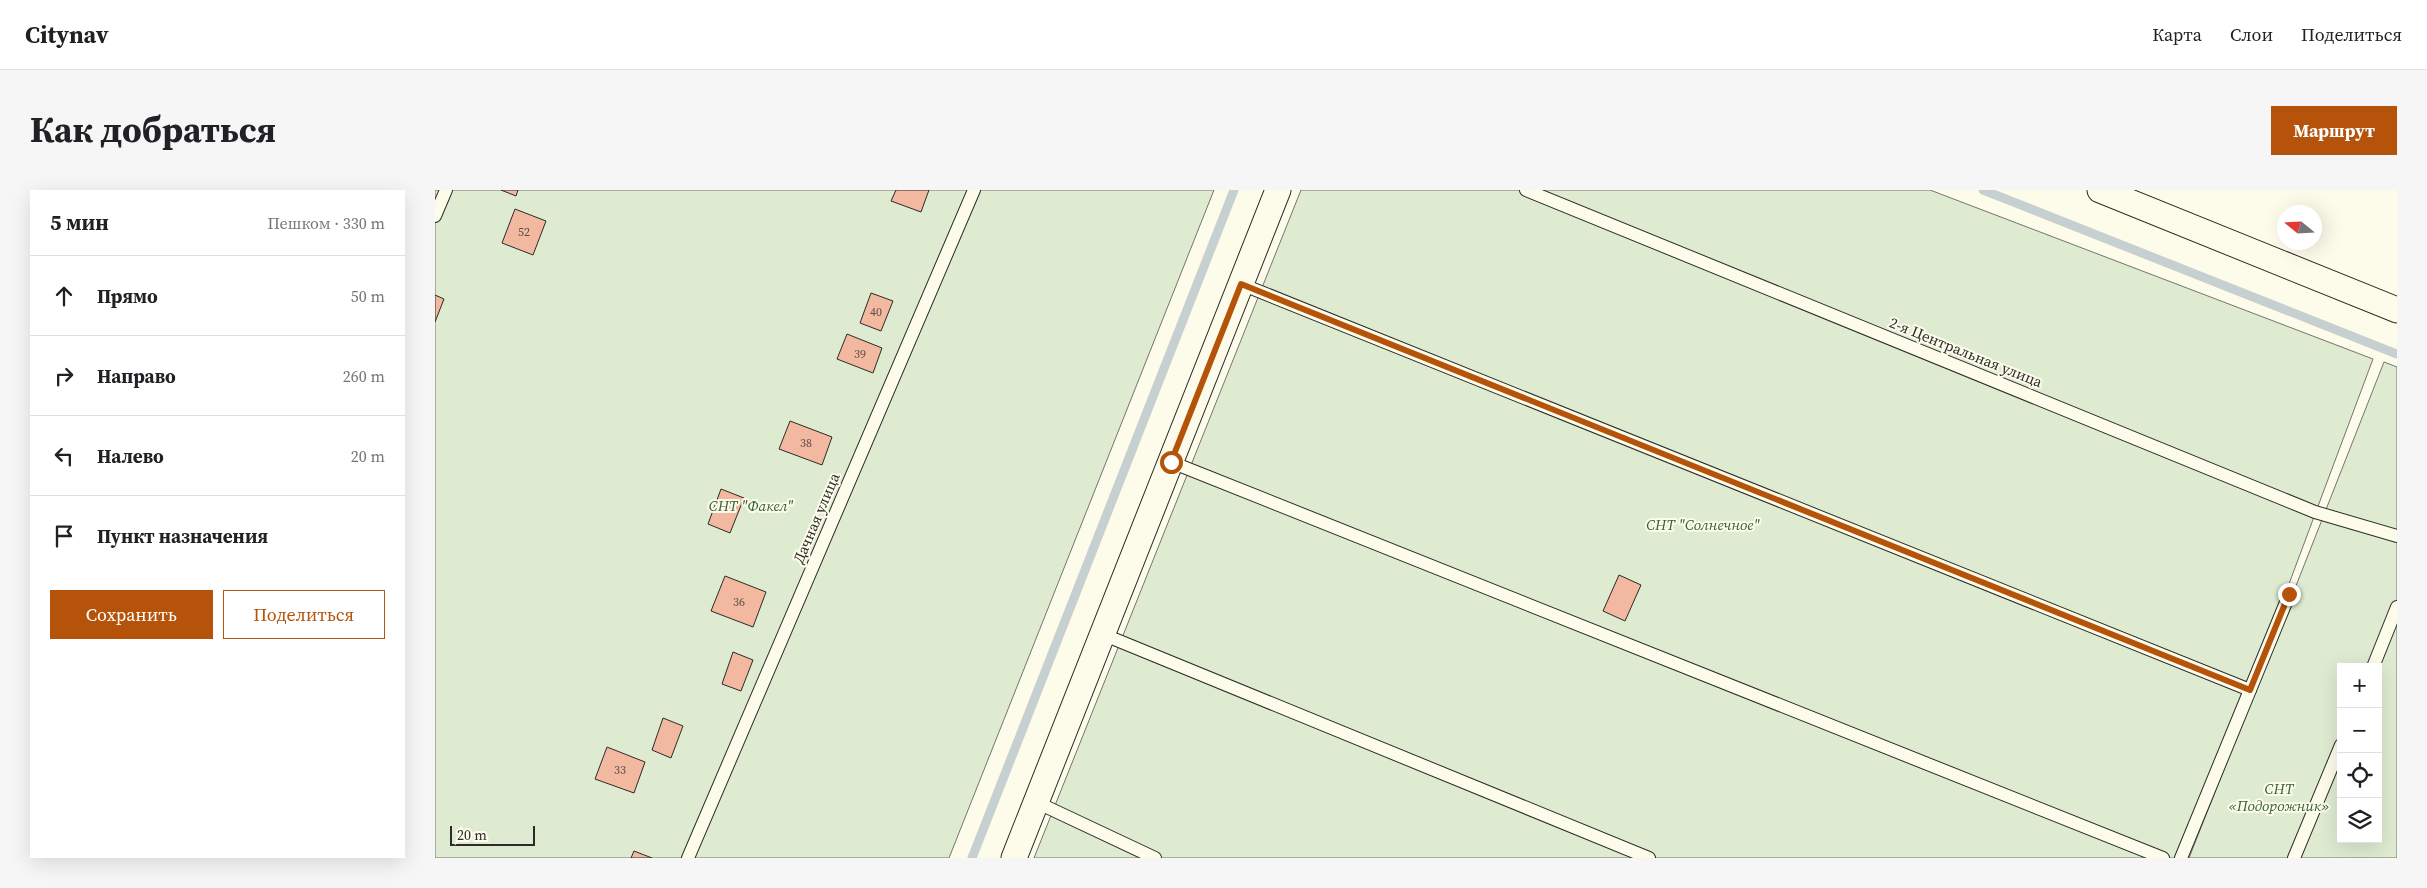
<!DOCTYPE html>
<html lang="ru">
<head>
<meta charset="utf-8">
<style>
  body { margin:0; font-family:"Source Serif 4",serif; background:#f6f6f6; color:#202124 }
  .controls { position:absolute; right:15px; bottom:15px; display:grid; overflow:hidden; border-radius:0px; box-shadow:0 5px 20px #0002 }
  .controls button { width:45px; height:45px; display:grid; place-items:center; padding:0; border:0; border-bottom:1px solid #e0e0e0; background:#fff; color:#202124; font:25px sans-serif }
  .compass { position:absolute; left:1842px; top:15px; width:45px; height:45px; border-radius:50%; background:#fff; box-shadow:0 5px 20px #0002; rotate:288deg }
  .scale { position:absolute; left:15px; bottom:12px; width:85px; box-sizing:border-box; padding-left:5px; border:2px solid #2b2b2b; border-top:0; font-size:14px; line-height:18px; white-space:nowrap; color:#2b2b2b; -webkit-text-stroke:4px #fdfbea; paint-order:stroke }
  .stop { position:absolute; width:15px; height:15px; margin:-11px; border:4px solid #b45309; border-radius:50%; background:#fff }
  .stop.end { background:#b45309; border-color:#fff; box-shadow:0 1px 5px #0008 }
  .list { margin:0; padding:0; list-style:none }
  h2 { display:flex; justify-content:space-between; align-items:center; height:65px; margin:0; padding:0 20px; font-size:21px }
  h2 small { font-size:16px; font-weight:400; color:#757577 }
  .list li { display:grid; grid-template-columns:32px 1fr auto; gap:15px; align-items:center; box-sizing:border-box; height:80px; padding:0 20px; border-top:1px solid #e0e0e0 }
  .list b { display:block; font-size:19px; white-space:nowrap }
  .list em { font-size:16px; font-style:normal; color:#757577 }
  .actions { display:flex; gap:10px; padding:15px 20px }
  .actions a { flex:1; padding:11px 0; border:1px solid #b45309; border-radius:0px; text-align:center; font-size:18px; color:#b45309 }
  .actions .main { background:#b45309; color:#fff }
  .icon { flex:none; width:28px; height:28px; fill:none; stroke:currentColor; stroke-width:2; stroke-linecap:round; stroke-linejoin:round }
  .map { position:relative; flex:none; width:1962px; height:668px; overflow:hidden; border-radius:0px }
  header { display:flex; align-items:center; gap:30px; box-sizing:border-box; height:70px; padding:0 25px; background:#fff; border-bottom:1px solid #e0e0e0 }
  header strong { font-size:24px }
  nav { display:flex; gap:28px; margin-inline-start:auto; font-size:18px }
  .intro { display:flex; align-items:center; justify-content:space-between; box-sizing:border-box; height:120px; padding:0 30px }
  h1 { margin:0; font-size:35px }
  .button { padding:12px 22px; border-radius:0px; background:#b45309; color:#fff; font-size:18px; font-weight:700 }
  main { display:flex; gap:30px; padding:0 30px }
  aside { flex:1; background:#fff; border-radius:0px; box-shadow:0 5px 20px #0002 }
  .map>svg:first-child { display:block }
</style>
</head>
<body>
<header>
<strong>Citynav</strong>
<nav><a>Карта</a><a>Слои</a><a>Поделиться</a></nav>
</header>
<div class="intro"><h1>Как добраться</h1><a class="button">Маршрут</a></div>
<main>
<aside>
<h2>5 мин<small>Пешком · 330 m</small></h2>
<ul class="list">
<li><svg class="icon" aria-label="ahead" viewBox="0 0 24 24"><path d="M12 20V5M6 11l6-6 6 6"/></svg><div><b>Прямо</b></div><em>50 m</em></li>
<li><svg class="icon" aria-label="right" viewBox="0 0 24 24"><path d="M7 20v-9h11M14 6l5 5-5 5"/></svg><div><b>Направо</b></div><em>260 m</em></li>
<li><svg class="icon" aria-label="left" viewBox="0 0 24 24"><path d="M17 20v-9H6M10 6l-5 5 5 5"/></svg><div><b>Налево</b></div><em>20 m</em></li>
<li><svg class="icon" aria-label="arrive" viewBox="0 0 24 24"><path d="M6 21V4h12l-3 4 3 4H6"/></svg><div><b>Пункт назначения</b></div></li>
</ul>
<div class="actions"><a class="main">Сохранить</a><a>Поделиться</a></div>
</aside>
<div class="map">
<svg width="1962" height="668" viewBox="0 0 1962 668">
  <rect width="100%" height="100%" fill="#fdfbea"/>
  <!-- green -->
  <g fill="#deebd1" stroke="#74746e" fill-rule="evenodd">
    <polygon points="0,0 779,0 514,668 0,668"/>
    <polygon points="866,0 1495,0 1938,169 1805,525 1744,668 599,668"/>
    <path d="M1949 172 1962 177V668H1754ZM1906 477H1943V649H1906Z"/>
  </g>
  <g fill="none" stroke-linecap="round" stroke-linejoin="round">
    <!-- stream -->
    <g stroke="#c7d0d0" stroke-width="9">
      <polyline points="1548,0 1962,164"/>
      <polyline points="537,668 799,0"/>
    </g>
  </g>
  <!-- building -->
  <g fill="#f2b8a0" stroke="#2b2b2b">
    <polygon points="66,0 83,0 81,6"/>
    <polygon points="461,0 494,0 486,22 456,11"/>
    <polygon points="80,19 111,31 98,65 67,53"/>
    <polygon points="436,103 458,111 446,141 425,133"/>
    <polygon points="0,105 9,109 0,132"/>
    <polygon points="412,144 447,158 438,183 402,169"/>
    <polygon points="355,231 397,247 387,275 344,259"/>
    <polygon points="286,299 309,308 295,343 273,334"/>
    <polygon points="1184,385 1206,395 1190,431 1168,421"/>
    <polygon points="290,386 331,402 318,437 276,421"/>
    <polygon points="298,462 318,470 306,501 287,494"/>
    <polygon points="228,528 248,536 236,568 217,560"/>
    <polygon points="172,557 210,572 199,603 160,589"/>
    <polygon points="199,661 217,668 196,668"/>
  </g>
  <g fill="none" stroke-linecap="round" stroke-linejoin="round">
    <defs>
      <g id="lane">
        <polyline points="1091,0 1880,322 1962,346"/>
        <polyline points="0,26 11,0"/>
        <polyline points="806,94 1815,500"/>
        <polyline points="736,272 1728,668"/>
        <polyline points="667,444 1214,668"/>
        <polyline points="1938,477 1962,417"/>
        <polyline points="601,612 720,668"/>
        <polyline points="253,668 539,0"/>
        <polyline points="1746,668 1854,405"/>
        <polyline points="1859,668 1906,555"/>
      </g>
      <g id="street">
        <polyline points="1665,0 1962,120"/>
        <polyline points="579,668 843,0"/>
      </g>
    </defs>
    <!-- lane casing -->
    <use href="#lane" stroke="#2b2b2b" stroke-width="14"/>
    <!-- street casing -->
    <use href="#street" stroke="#2b2b2b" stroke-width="27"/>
    <!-- lane -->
    <use href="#lane" stroke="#fdfbea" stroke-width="12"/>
    <!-- street -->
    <use href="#street" stroke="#fdfbea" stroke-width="25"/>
  </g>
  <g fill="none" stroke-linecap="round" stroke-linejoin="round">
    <!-- route -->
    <polyline stroke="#b45309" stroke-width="6" points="736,272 806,94 1815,500 1854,404"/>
  </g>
  <g text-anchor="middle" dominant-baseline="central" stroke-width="4" stroke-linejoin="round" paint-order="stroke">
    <!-- number labels -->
    <g font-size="12" fill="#5d4e48">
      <text x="89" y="42">52</text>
      <text x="441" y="122">40</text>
      <text x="425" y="164">39</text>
      <text x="371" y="253">38</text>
      <text x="304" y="412">36</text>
      <text x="185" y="580">33</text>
    </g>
    <!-- street labels -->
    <g font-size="15" fill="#2b2b2b" stroke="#fdfbea">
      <text transform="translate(1531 162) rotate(22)">2-я Центральная улица</text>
      <text transform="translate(381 328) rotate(-67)">Дачная улица</text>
    </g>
    <!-- park labels -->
    <g font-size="15" font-style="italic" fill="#34623c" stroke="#fdfbea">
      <text x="316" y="315">СНТ "Факел"</text>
      <text x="1268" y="334">СНТ "Солнечное"</text>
      <text x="1844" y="598">СНТ<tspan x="1844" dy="17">«Подорожник»</tspan></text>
    </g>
  </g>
</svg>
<div class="controls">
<button>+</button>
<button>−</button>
<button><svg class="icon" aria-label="locate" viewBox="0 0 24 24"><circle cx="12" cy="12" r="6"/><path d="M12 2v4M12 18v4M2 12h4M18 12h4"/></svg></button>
<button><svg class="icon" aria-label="layers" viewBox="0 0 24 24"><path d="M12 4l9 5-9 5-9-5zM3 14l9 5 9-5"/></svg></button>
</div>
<svg class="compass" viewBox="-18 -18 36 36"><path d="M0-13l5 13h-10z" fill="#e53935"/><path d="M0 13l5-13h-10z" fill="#757577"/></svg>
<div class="scale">20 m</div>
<div class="stop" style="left:736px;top:272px"></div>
<div class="stop end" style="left:1854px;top:404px"></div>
</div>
</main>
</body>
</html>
